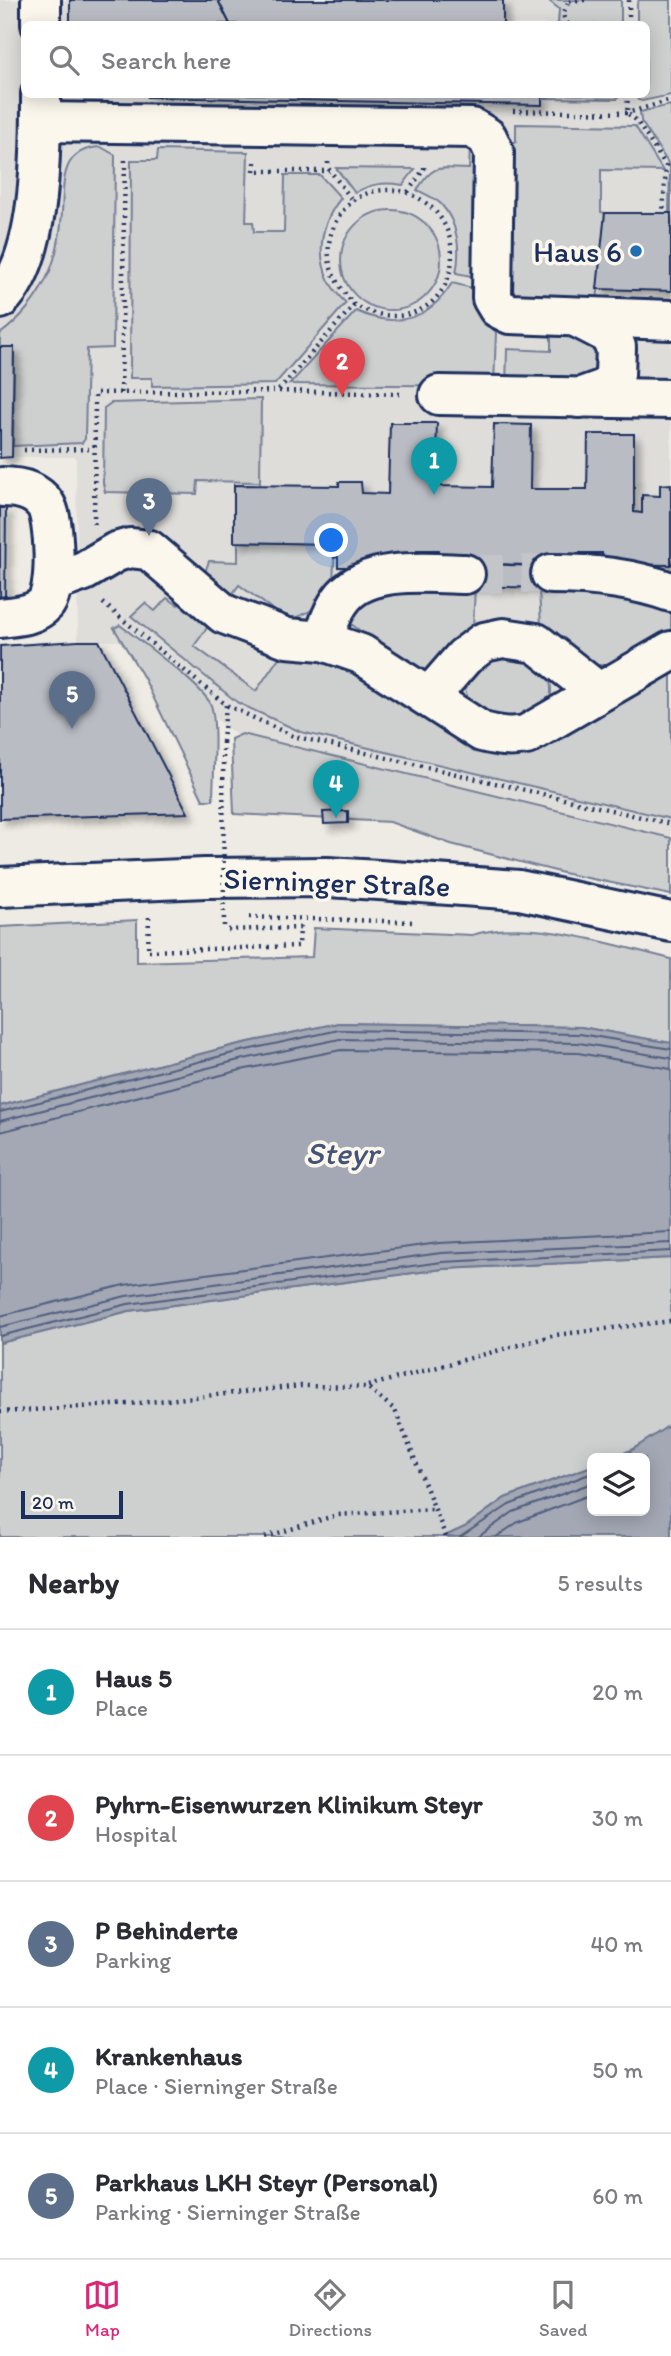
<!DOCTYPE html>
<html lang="en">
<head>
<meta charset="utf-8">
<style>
  body { margin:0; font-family:Itim,sans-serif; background:#f2f2f3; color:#2b2b33 }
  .controls { position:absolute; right:21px; bottom:21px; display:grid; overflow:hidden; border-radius:10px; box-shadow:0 4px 18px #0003 }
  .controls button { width:63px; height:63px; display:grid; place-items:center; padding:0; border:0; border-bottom:2px solid #e1e1e2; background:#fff; color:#2b2b33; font:35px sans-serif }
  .scale { position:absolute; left:21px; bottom:18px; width:102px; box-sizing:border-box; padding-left:7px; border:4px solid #1b2f5e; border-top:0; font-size:19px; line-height:24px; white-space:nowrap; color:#1b2f5e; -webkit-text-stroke:5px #fbf7ec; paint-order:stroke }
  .you { position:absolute; left:332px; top:541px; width:24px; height:24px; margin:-18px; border:5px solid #fff; border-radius:50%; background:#1a73e8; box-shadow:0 0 0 10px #1a73e833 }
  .badge { display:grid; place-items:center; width:46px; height:46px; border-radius:50%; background:#db2777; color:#fff; font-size:23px; font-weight:700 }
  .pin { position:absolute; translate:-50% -58px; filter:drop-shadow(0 2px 4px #0008) }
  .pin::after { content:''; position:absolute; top:37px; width:24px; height:21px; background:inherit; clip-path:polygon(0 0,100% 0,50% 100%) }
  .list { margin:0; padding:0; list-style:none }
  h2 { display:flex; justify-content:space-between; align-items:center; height:91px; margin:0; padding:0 28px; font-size:30px }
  h2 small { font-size:23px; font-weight:400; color:#7c7c81 }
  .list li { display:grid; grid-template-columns:46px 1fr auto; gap:21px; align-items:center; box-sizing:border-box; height:126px; padding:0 28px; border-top:2px solid #e1e1e2 }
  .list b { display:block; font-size:26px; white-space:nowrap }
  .list p { margin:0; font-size:23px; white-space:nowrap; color:#7c7c81 }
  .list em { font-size:23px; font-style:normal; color:#7c7c81 }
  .icon { flex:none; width:38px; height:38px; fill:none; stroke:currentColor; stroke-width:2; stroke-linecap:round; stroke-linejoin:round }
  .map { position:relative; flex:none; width:671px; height:1537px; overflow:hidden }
  .search { position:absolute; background:#fff; box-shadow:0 4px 18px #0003; left:21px; right:21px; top:21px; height:77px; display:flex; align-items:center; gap:18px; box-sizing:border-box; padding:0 24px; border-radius:10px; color:#7c7c81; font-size:26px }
  .sheet { height:721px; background:#fff }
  nav { display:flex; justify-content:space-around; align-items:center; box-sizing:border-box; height:98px; border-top:2px solid #e1e1e2; background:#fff; font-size:19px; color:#7c7c81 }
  nav a { display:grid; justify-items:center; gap:4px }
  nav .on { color:#db2777 }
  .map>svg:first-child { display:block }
</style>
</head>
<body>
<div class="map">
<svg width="671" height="1537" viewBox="0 0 671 1537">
  <defs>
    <filter id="shadow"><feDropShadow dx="6" dy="6" stdDeviation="3.5" flood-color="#0004"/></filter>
  </defs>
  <rect width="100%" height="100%" fill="#eeebe4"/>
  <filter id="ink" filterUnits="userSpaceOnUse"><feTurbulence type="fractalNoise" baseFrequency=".0143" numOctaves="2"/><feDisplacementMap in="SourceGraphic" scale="14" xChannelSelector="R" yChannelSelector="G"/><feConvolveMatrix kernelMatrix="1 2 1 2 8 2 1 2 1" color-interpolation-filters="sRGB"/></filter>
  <g filter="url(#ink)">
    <!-- built -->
    <path fill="#deddda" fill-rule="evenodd" d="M0 0H671V838L629 826 254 750 200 706 127 641H78L76 457H12L14 347H0ZM24 24H646V94H24Z"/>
    <!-- green -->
    <g fill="#cecfcf" stroke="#747f96" stroke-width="2">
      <polygon points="548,0 621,0 621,24 558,24 559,9"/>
      <polygon points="639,0 671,0 671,95 642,101 638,100 635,95 646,94 646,24 637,24 637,4"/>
      <polygon points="542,94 619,95 617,99 542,98"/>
      <polygon points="671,105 671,213 669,213 670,166 641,121 640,112"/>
      <polygon points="516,124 635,126 663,171 601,170 601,212 605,213 597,303 505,300 507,142 516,142"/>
      <path d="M470 146H475L476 277 456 273C461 250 458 223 441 204 435 198 425 194 417 190 435 162 438 169 469 169Z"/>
      <path d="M101 147 115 155 113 348 87 349 85 439 82 443 13 446 14 347H0V334C22 318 39 296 50 271 57 253 61 231 62 212 64 181 60 149 101 147Z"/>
      <path d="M158 150 248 152 246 222H253L254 232H284L285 175H320L341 198C314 231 315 274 346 303L275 384 152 386V378H130L131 160H157Z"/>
      <path d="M336 168 415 169 403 185C385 182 371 183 355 193Z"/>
      <circle cx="391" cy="260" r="50"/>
      <path d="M452 283 476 289 480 316 496 332 494 386 290 384 356 311C396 329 429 320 452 283Z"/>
      <path d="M551 336C587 336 599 337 598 376L506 387 507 349 551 351Z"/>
      <polygon points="261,399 260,482 198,481 197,494 105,492 103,483 104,408 111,403"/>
      <polygon points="238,542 335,544 332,601 291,620 287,620 239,585 226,603 201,584 209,561 238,562"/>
      <polygon points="572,584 671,605 671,641 611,665 596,665 587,663 541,626 539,589 552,589"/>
      <polygon points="475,587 473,629 426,679 351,624 350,615 373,590"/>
      <polygon points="185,595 215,617 194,646 256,691 285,649 348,665 476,742 671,667 671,819 301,732 238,703 131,616 145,603 155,611 167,598 178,605"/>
      <path d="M120 625C139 640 200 684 210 703 218 719 213 779 213 800H203L144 678 114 628Z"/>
      <path d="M523 654C543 669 558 678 548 706L499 725 468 700 465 689 468 678 485 659Z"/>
      <polygon points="242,734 671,838 671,895 563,873 451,844 390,822 234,814 231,739"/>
      <path d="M137 920V962L312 957 314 928 472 935C528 917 614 945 671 959V1043L581 1027 338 1023 235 1045 0 1106V927Z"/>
      <path d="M671 1258V1424C643 1443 628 1458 592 1458V1466L505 1498 465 1527 443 1537H0V1343L129 1311 443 1269Z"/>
    </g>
    <!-- water -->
    <g fill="#a3a8b4" stroke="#6d7892" stroke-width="2">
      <polygon points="338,1023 581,1027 671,1043 671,1258 443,1269 129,1311 0,1343 0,1106 235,1045"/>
      <polygon points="671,1424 671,1537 443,1537 465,1527 505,1498 592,1466 592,1511 645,1511 645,1458 612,1458 629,1452"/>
    </g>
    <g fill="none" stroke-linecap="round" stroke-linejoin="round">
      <!-- shore -->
      <g stroke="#515f80" stroke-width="2">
        <polyline points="0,1112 237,1052 339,1030 580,1034 671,1049"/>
        <polyline points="0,1121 239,1060 340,1039 579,1043 671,1058"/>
        <polyline points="0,1132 241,1070 341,1050 578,1053 671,1069"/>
        <polyline points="0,1316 124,1285 439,1243 671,1232"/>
        <polyline points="0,1327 126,1296 441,1253 671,1243"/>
        <polyline points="0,1336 128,1304 442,1262 671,1251"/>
        <polyline points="460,1537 509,1505 592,1473"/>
        <polyline points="478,1537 513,1512 592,1483"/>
        <polyline points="496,1537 518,1522 592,1494"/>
      </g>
    </g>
    <!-- building -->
    <g fill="#b9bcc3" stroke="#1b2f5e" stroke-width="2" filter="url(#shadow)">
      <polygon points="70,0 218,0 230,24 70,24"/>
      <polygon points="218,0 503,0 503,24 230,24"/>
      <polygon points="147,94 542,94 542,105 147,97"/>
      <polygon points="605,213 671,213 671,291 597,289"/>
      <polygon points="0,347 14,347 12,457 0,458"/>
      <polygon points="390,423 437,423 435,486 492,487 494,424 531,425 530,489 587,489 588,434 634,434 634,512 642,513 642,495 660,496 660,485 671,484 671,565 603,564 602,553 577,553 577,566 439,563 439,550 417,550 417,562 362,561 362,567 338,567 338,557 334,558 335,544 234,542 234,485 339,486 339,482 361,482 362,493 388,494"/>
      <polygon points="0,508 6,508 5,604 0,604"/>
      <polygon points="466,564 551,566 551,588 465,586"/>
      <polygon points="78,641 99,641 188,813 0,819 0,646"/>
      <polygon points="348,811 348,823 324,824 323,812"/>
    </g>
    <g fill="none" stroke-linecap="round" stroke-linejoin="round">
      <!-- minor-tunnel -->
      <polyline stroke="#c4c5c9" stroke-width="38" stroke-dasharray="38 19" stroke-linecap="butt" points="465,574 551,574"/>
      <defs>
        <g id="minor">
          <polyline points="41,24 41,0"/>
          <polyline points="41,122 472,128 487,137 494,152 492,298 498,308 510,314 671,320"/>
          <path d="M0 299C42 259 41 150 41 94"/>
          <polyline points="576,317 607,333 616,347 615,375 607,388 579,398"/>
          <polyline points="439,395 671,399"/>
          <path d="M551 574C593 574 631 578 671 592"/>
          <path d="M53 582 84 571 116 552 130 548 149 550 224 614 287 638 323 641 361 654 482 732C498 736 510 738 526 735L671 651"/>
          <path d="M0 618C15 616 34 616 45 604 58 590 55 519 45 504 35 490 18 487 2 487"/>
          <path d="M323 641C328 625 333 609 344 596 370 566 429 573 465 574"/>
          <polyline points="430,696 464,657 484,642 503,638 536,643 598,692"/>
        </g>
        <polyline id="major" points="0,887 205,878 327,877 379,880 519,890 671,922"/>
      </defs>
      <!-- minor casing -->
      <use href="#minor" stroke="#1b2f5e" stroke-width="44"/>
      <!-- major casing -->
      <use href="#major" stroke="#1b2f5e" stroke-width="44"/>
      <!-- path -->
      <g stroke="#1b2f5e" stroke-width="4.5" stroke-dasharray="2 5" stroke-linecap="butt">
        <polyline points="629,0 629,24"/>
        <polyline points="569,1 585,0"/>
        <path d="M568 24C560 15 565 10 569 0"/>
        <polyline points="628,94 627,113 636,120 666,166 663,213"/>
        <polyline points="513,111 627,113 671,100"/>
        <polyline points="255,162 254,171 330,171"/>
        <polyline points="328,162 328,168 353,201"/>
        <polyline points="408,192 424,169 424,163"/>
        <path d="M279 390 354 305C370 313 387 318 405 315 459 304 467 233 426 203 410 191 395 188 376 191 343 197 323 232 330 264 333 280 345 293 354 305"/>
        <polyline points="121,393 125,160"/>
        <polyline points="24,450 94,449"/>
        <polyline points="94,524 95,393 279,391 403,394"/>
        <polyline points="103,603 226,705 293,736 671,824"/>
        <polyline points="223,742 226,705"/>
        <polyline points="149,917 148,951 299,946 300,928 224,930"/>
        <polyline points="249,917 415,922"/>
        <polyline points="368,1386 555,1335 671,1321"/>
        <polyline points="0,1412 129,1404 301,1386 367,1387 395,1410 446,1537"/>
        <polyline points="265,1537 337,1515 433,1509"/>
      </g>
      <!-- minor -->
      <use href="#minor" stroke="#fbf7ec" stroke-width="38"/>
      <!-- major -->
      <use href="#major" stroke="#fbf7ec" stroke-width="38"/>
      <!-- path-bridge -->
      <polyline stroke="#1b2f5e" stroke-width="4.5" stroke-dasharray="2 5" stroke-linecap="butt" points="223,742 224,930"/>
    </g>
  </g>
  <!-- markers -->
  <circle fill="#1f6fb2" stroke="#fbf7ec" stroke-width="2.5" cx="636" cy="251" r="7"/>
  <g text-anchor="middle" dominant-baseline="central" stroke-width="7" stroke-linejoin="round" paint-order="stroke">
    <!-- poi labels -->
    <g font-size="30" fill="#1b2f5e" stroke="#fbf7ec" text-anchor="end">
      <text x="622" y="251">Haus 6</text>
    </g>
    <!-- street labels -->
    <g font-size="30" fill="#1b2f5e" stroke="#fbf7ec">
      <text transform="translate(337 882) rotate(2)">Sierninger Straße</text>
    </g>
    <!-- water labels -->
    <g font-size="32" font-style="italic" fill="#445378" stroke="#fbf7ec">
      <text x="342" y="1153">Steyr</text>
    </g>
  </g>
</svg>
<div class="controls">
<button><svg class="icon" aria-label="layers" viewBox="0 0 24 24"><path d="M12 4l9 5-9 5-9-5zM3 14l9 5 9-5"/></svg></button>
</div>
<div class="scale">20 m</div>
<div class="you"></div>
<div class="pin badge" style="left:434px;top:495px;background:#0f9aa8">1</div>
<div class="pin badge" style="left:342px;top:396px;background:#e0444e">2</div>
<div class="pin badge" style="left:149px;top:536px;background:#5c6f8a">3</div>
<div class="pin badge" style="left:336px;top:818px;background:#0f9aa8">4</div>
<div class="pin badge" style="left:72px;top:729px;background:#5c6f8a">5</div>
<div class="search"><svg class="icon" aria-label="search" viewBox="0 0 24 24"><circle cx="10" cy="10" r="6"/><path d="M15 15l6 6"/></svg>Search here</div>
</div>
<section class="sheet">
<h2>Nearby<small>5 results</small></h2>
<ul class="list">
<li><span class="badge" style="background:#0f9aa8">1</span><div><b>Haus 5</b><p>Place</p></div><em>20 m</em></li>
<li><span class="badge" style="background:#e0444e">2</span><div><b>Pyhrn-Eisenwurzen Klinikum Steyr</b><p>Hospital</p></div><em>30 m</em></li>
<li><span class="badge" style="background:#5c6f8a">3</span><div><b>P Behinderte</b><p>Parking</p></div><em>40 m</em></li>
<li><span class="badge" style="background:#0f9aa8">4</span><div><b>Krankenhaus</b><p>Place · Sierninger Straße</p></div><em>50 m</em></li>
<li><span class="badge" style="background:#5c6f8a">5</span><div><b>Parkhaus LKH Steyr (Personal)</b><p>Parking · Sierninger Straße</p></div><em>60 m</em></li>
</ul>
</section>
<nav>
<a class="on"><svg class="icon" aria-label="map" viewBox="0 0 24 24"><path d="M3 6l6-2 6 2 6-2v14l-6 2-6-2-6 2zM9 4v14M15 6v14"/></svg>Map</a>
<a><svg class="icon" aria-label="directions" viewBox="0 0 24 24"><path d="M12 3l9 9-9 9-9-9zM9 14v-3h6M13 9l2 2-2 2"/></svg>Directions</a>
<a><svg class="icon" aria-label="saved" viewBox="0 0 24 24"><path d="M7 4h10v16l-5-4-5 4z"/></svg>Saved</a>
</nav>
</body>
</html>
